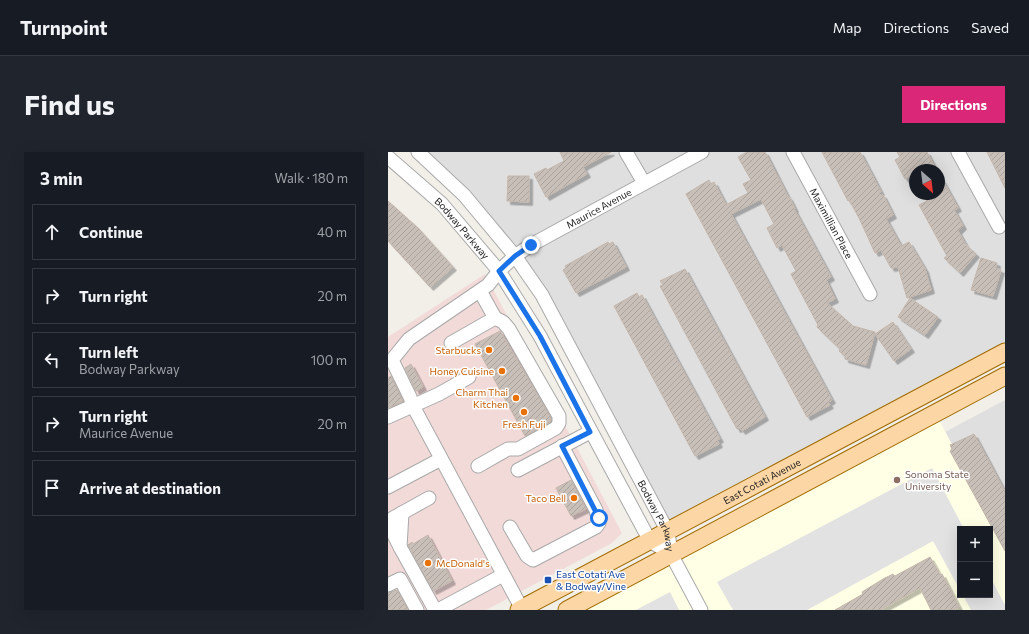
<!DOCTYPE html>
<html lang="en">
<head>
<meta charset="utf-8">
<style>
  body { margin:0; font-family:Commissioner,sans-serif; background:#20242c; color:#f1f3f6 }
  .controls { position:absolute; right:12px; bottom:12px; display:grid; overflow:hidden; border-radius:0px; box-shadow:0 4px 16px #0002 }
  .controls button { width:36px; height:36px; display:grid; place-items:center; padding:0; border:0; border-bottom:1px solid #363941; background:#171b24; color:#f1f3f6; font:20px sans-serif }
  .compass { position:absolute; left:521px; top:12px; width:36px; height:36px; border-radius:50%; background:#171b24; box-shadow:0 4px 16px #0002; rotate:152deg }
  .stop { position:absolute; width:12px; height:12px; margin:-9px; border:3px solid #1a73e8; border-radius:50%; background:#fff }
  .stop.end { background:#1a73e8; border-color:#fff; box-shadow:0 1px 4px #0008 }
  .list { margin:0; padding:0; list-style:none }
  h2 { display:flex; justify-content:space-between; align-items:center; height:52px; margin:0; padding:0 16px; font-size:17px }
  h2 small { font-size:13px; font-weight:400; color:#9ea1a6 }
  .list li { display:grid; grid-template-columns:26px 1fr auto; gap:12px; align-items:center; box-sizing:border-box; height:56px; margin:0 8px 8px; padding:0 8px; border:1px solid #363941; border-radius:0px }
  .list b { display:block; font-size:15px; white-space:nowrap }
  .list p { margin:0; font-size:13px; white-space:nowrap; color:#9ea1a6 }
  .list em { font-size:13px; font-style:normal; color:#9ea1a6 }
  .icon { flex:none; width:22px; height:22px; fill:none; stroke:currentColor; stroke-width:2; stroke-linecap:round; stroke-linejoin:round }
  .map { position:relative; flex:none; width:617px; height:458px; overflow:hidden; border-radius:0px }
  header { display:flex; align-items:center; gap:24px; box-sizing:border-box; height:56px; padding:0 20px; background:#171b24; border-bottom:1px solid #363941 }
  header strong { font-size:19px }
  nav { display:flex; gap:22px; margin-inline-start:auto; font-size:14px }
  .intro { display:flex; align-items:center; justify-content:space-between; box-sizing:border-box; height:96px; padding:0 24px }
  h1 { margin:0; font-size:28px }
  .button { padding:10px 18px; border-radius:0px; background:#db2777; color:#fff; font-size:14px; font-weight:700 }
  main { display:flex; gap:24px; padding:0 24px }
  aside { flex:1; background:#171b24; border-radius:0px; box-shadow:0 4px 16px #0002 }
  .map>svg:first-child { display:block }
</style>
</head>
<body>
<header>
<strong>Turnpoint</strong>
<nav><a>Map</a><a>Directions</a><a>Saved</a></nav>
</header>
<div class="intro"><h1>Find us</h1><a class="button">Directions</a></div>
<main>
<aside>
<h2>3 min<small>Walk · 180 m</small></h2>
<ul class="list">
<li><svg class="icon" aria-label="ahead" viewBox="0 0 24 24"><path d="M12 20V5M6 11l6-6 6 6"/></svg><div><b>Continue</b></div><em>40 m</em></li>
<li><svg class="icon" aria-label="right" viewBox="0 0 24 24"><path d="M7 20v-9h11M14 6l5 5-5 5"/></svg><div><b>Turn right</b></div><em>20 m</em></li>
<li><svg class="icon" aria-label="left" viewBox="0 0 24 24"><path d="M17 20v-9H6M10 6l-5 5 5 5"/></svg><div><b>Turn left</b><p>Bodway Parkway</p></div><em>100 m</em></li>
<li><svg class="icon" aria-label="right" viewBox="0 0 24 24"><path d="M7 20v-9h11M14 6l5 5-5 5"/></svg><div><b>Turn right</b><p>Maurice Avenue</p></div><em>20 m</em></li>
<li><svg class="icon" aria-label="arrive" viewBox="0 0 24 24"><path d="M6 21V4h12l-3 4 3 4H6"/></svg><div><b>Arrive at destination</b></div></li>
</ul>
</aside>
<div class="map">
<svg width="617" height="458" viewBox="0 0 617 458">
  <defs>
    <pattern id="building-hatch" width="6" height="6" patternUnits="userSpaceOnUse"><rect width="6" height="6" fill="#c7bfb8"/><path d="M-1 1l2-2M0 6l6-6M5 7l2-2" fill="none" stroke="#aba49e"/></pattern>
    <filter id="shadow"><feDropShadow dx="3.5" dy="3.5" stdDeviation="0" flood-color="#0004"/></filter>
  </defs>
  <rect width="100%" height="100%" fill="#f2efe9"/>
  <!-- residential -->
  <g fill="#e0dfdf" fill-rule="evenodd">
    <path d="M30 0H617V200L280 380 127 104ZM527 18H551V42H527Z"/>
    <polygon points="617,248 617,391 557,280"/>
  </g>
  <!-- commercial -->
  <polygon fill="#f2dad9" points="97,122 234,381 224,391 98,458 0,458 0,185"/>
  <!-- education -->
  <path fill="#ffffe5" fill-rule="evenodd" d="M550 266 617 392V458H196ZM572 377H602V443H572Z"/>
  <!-- parking -->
  <g fill="#e2e2e2">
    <polygon points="544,316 576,377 572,377 572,438 545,389 419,458 345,458 329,430"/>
    <polygon points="602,425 617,453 617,458 583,458 575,443 602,443"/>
    <polygon points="282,440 291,458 248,458"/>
  </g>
  <!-- building -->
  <g fill="url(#building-hatch)" stroke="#c4b6ab" filter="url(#shadow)">
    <polygon points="172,0 223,0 195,15 199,22 158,45 146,22 158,16 159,18 176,9"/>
    <polygon points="359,0 377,0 400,45 401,45 407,57 406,57 443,125 438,128 447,147 439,151 465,174 487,180 478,213 457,207 457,204 451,199 452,197 429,175 430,173 403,122 408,119 394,93 389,96 379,76 386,72 373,47 343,62 444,248 440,250 442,253 419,265 298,42 321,28 323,32 326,30 338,53 360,41 355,32 363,28 350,5"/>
    <polygon points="434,0 472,0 493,40 490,42 495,43 505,63 498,67 513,94 521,90 537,117 543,138 519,146 510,115 503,116 493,98 487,101 471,66 461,48 460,49"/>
    <polygon points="509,0 539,0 548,18 527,18 527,21 517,27 507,8 512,5"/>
    <polygon points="599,0 617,0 617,36"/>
    <polygon points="551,22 570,56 566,58 575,74 570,79 578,93 588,102 572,121 556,106 559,104 531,53 539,49 535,42 551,42"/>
    <polygon points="120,24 141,24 141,50 119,49"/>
    <polygon points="0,49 30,76 65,115 42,135 0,89"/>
    <polygon points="220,90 221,92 225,90 238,115 188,141 175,118 178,116 177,114"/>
    <polygon points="593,106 609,111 608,116 613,118 605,144 583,138"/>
    <polygon points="297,117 377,265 354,279 352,276 349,277 332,246 272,134 275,133 272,129"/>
    <polygon points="249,141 251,145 254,143 332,287 329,288 331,292 307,304 226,154"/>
    <polygon points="522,146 550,165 537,183 510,165"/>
    <polygon points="505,170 523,197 506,209 487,182"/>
    <polygon points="112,179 163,266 162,270 137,284 87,192"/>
    <polygon points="23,212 35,235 28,239 17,216"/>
    <polygon points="3,224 15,249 0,256 0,226"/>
    <polygon points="586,282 617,340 617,399 562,299 564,297 562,293"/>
    <polygon points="183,328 198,357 183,364 168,336"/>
    <polygon points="40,383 64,429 45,439 20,393 24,390 25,392"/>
    <polygon points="542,405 552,423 554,422 571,455 565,458 543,458 532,436 492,458 447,458 475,442 474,440 495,427 505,422 507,424"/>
    <polygon points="9,438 20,458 0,458 0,441"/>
  </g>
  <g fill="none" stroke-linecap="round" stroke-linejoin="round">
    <defs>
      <g id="minor">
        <path id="s1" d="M30 0 76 43 127 104 154 143 280 380 283 402 313 458"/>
        <polyline points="238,0 256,31"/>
        <path id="s2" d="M405 0 482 142"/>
        <polyline points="570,0 611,75"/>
        <path id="s3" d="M0 5 54 52 111 119 152 184 262 389 283 402"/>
        <polyline points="63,191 107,166 92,139"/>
        <polyline points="0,265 51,242 81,225"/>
        <polyline points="90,314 120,297 130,297 168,276 171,271 171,264 121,177 115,170 107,166"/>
        <polyline points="130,318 202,280"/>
        <polyline points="0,335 53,307"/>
        <polyline points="41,346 14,361 12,395 47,458"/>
        <polyline points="122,375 139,404 145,408 208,375 211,371 208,358 174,294"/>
        <polyline points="12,395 1,373 5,366 14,361"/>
        <polyline points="0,433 12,427 29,458"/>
        <path id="s4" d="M134 457 25 254 22 245 4 208 21 187 100 133 111 119 127 104 143 93 314 0"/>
        <polyline points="50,458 115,423"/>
      </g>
      <g id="major">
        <path id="s5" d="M131 458 617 200"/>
        <polyline points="179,458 617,224"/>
      </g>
    </defs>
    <!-- minor casing -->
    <use href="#minor" stroke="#a9a9a9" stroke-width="15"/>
    <!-- major casing -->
    <use href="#major" stroke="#a06b00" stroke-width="19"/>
    <!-- minor -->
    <use href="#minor" stroke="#fff" stroke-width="13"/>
    <!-- major -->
    <use href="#major" stroke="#fcd6a4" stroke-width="17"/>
  </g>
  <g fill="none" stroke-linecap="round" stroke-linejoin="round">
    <!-- route -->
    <polyline stroke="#1a73e8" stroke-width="5" points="143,93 127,104 111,119 152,184 202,280 174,294 211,366"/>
  </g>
  <!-- markers -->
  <g fill="#e8710a" stroke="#fff" stroke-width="1.5">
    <circle cx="101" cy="198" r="4"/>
    <circle cx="114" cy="219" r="4"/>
    <circle cx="128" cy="246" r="4"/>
    <circle cx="136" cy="260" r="4"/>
    <circle cx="186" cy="346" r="4"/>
    <circle cx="40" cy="411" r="4"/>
  </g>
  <circle fill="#8d6e63" stroke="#fff" stroke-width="1.5" cx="509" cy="328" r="4"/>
  <rect fill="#1a4fb4" stroke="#fff" stroke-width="1.5" x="156" y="424" width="8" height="8" rx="2"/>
  <g text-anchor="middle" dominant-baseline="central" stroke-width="3" stroke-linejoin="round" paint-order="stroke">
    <!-- street labels -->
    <g font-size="10" fill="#222" stroke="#fff">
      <text stroke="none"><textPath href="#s4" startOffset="540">Maurice Avenue</textPath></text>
      <text stroke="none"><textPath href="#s2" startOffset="81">Maximillian Place</textPath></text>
      <text stroke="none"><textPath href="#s3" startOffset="103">Bodway Parkway</textPath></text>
      <text stroke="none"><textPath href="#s5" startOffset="275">East Cotati Avenue</textPath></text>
      <text stroke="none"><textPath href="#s1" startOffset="439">Bodway Parkway</textPath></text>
    </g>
    <!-- food labels -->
    <g font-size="10" fill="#c56008" stroke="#fff" text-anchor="end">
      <text x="93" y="198">Starbucks</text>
      <text x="106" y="219">Honey Cuisine</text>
      <text x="120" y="240">Charm Thai<tspan x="120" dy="12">Kitchen</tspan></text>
      <text x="136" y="272" text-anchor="middle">Fresh Fuji</text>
      <text x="178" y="346">Taco Bell</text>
      <text x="48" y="411" text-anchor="start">McDonald's</text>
    </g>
    <!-- education labels -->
    <g font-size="10" fill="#785e54" stroke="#fff" text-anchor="start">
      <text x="517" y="322">Sonoma State<tspan x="517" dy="12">University</tspan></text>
    </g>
    <!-- transit labels -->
    <g font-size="10" fill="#164399" stroke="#fff" text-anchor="start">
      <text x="168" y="422">East Cotati Ave<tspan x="168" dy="12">&amp; Bodway/Vine</tspan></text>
    </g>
  </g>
</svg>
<div class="controls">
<button>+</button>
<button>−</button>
</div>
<svg class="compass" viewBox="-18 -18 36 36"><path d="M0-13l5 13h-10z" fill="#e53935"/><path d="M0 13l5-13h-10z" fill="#9ea1a6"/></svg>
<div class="stop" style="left:211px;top:366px"></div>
<div class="stop end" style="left:143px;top:93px"></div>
</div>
</main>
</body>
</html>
